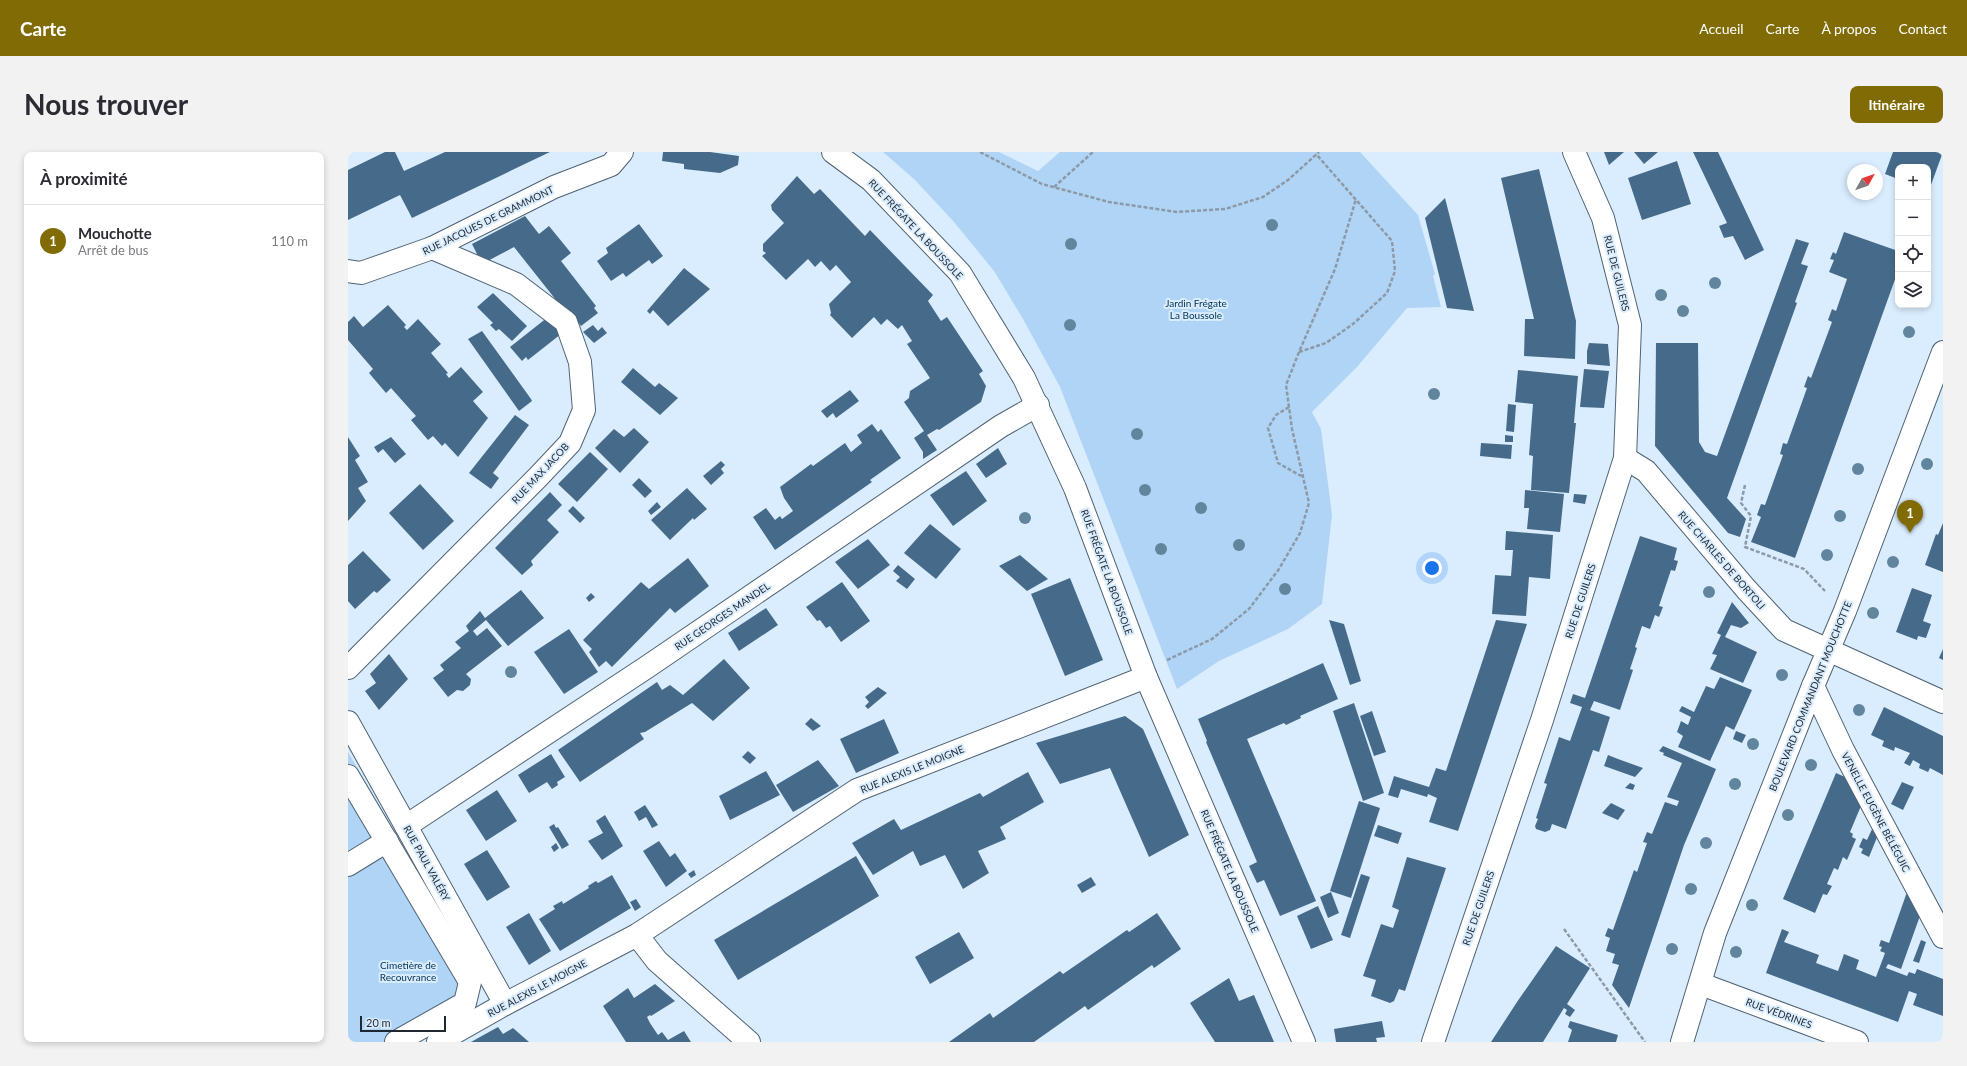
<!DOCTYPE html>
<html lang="fr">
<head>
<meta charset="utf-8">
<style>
  body { margin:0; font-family:Lato,sans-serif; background:#f2f2f3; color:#2b2b33 }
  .controls { position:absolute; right:12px; top:12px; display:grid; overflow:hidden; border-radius:8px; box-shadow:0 2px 6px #0003 }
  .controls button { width:36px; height:36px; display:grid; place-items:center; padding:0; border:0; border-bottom:1px solid #e1e1e2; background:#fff; color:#2b2b33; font:20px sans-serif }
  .compass { position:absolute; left:1499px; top:12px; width:36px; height:36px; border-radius:50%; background:#fff; box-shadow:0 2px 6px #0003; rotate:50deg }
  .scale { position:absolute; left:12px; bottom:10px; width:86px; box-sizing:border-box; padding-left:4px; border:2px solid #1f2830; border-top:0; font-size:11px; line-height:14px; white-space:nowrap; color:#1f2830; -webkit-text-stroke:3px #daedfe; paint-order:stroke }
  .you { position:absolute; left:1084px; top:416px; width:14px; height:14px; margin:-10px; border:3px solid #fff; border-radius:50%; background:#1a73e8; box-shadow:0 0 0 6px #1a73e833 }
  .badge { display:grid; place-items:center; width:26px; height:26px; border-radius:50%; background:#806b05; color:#fff; font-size:13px; font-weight:700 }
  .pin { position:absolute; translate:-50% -33px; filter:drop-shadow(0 1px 2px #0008) }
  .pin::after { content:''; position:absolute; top:21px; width:14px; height:12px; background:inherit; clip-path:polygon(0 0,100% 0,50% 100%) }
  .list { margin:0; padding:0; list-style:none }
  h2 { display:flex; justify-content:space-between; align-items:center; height:52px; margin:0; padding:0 16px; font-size:17px }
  h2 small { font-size:13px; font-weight:400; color:#7c7c81 }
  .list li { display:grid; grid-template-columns:26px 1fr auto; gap:12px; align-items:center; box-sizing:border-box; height:72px; padding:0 16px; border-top:1px solid #e1e1e2 }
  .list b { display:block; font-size:15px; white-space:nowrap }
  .list p { margin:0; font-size:13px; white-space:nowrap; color:#7c7c81 }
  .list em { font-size:13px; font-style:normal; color:#7c7c81 }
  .icon { flex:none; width:22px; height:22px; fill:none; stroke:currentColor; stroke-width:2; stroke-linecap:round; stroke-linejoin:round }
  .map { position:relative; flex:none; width:1595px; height:890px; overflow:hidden; border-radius:8px }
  header { display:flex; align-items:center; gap:24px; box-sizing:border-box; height:56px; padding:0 20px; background:#806b05; color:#fff }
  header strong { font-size:19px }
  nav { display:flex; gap:22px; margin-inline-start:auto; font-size:14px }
  .intro { display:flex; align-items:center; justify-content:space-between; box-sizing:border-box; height:96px; padding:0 24px }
  h1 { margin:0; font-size:28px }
  .button { padding:10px 18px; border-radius:8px; background:#806b05; color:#fff; font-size:14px; font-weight:700 }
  main { display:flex; gap:24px; padding:0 24px }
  aside { flex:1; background:#fff; border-radius:8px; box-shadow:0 2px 6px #0003 }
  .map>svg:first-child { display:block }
</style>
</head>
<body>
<header>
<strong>Carte</strong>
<nav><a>Accueil</a><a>Carte</a><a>À propos</a><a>Contact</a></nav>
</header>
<div class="intro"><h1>Nous trouver</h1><a class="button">Itinéraire</a></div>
<main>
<aside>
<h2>À proximité<small></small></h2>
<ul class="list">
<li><span class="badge">1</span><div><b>Mouchotte</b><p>Arrêt de bus</p></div><em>110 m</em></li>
</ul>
</aside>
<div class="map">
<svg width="1595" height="890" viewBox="0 0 1595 890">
  <rect width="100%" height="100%" fill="#daedfe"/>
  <!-- green -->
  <g fill="#b0d4f5">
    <polygon points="535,0 651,0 690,19 712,0 1012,0 1070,63 1087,122 1085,124 1093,155 1059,156 1009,215 964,260 973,277 984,363 974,452 940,477 871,509 829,537 712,235 675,167 646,119 606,70 567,28"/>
    <polygon points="0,600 131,822 121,854 58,890 0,890"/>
  </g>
  <!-- building -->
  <g fill="#466b8a">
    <polygon points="37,0 47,0 56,19 97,0 202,0 64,66 52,43 0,68 0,18"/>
    <polygon points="315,0 362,0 391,4 390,13 372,21 336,17 336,12 314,9"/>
    <polygon points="1256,0 1276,0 1261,13"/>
    <polygon points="1286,0 1310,0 1296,12"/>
    <polygon points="1345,0 1370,0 1416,98 1397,108 1385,84 1376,86 1371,74 1379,71"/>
    <polygon points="1545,0 1595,0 1580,41 1580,15 1550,15 1550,27 1537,22"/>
    <polygon points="1329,9 1343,52 1294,68 1280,26"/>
    <polygon points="1191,17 1228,169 1227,207 1176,204 1177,167 1186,167 1153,26"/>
    <polygon points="449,24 466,42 472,37 517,84 522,78 585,143 580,149 593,169 599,165 635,219 631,222 638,234 633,250 591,278 589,277 579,283 589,298 575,307 575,300 566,286 576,279 556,250 561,246 562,239 582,226 559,192 564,189 554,173 550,177 539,167 533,173 526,165 504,186 482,163 483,161 481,152 503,130 488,113 482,119 473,109 467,115 460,107 438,128 414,104 418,101 415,99 415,92 436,71 424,58 423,53"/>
    <polygon points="1097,46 1126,159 1099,156 1077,66"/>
    <polygon points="177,64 191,82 201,74 223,101 213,109 248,154 246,156 250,161 233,174 230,170 227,172 166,95 134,112 124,92"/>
    <polygon points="291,72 315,104 304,112 301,108 278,125 275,121 263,129 249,109 260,101 258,96"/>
    <polygon points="1496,80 1550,99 1550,119 1447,406 1403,390 1413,365 1409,363 1413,352 1417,353 1435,303 1432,302 1435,291 1439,292 1459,236 1456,235 1460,224 1463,226 1484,170 1480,168 1484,157 1488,159 1499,127 1481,120 1486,108 1482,107 1485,100 1488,102"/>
    <polygon points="1448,87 1461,91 1453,112 1460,114 1447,150 1449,151 1379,346 1398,367 1392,385 1380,381 1307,294 1308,191 1350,191 1351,290 1357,300 1369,304"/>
    <polygon points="336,116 362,137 320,174 305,158 302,162 299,159"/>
    <polygon points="145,141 179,174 164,189 151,177 148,179 142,173 145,171 129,155"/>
    <polygon points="40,153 58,173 56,175 59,178 70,167 93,192 83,201 100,221 98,222 101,226 113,215 135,240 125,249 140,266 110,305 97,291 94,294 85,284 80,288 63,268 68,264 43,236 38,241 21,221 25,217 0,188 0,170 6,164 15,175"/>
    <polygon points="200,165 213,182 180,208 178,205 174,209 162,195"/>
    <polygon points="245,173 250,179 254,175 259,181 246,191 235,180"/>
    <polygon points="134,179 183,247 184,249 171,259 120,187"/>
    <polygon points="1241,191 1260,192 1262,214 1239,212 1239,199"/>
    <polygon points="285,216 307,235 311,231 330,246 312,263 273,230"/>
    <polygon points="1236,217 1261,219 1256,256 1232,255"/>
    <polygon points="1170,218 1230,224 1226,271 1228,271 1221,341 1183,338 1185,304 1181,303 1185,252 1167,250"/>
    <polygon points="502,238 511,249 488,266 485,261 479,266 473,259"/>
    <polygon points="1160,252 1168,253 1166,280 1158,279"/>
    <polygon points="167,263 181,273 145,321 151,326 143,337 121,321"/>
    <polygon points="524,272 530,280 533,277 553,306 522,328 524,330 427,398 405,365 418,356 427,368 432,364 434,367 445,359 436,346 432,335 463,312 465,314 497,291 503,300 514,291 509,283"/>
    <polygon points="286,276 301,290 272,321 247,296 266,277 276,285"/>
    <polygon points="1157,283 1165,284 1165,290 1157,290"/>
    <polygon points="0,285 12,304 7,308 20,330 10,336 18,349 0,369"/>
    <polygon points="43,285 58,302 47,311 35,297 30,301 26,295"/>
    <polygon points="1133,291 1164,293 1163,307 1132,304"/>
    <polygon points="650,296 659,312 638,326 628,312"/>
    <polygon points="242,300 260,317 229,350 210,332"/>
    <polygon points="373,309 377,313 373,317 376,321 363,333 355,324"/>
    <polygon points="618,319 639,349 605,374 582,343"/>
    <polygon points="291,326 304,339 297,346 284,333"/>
    <polygon points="72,332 106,369 75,398 41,361"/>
    <polygon points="339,336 359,357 346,368 345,366 322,388 303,368"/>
    <polygon points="1177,338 1216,342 1212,380 1179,377 1181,356 1176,356"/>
    <polygon points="202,340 214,353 199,368 211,380 183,409 185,413 174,423 147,396"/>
    <polygon points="1226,342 1239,343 1237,352 1225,350"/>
    <polygon points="309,350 313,355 303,363 300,359"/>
    <polygon points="225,354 237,366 232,371 220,359"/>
    <polygon points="1595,371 1595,420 1577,413 1588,382 1590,383"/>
    <polygon points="582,372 613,397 588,427 556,401"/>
    <polygon points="1158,379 1205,383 1202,427 1181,425 1178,464 1144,462 1147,423 1163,424 1165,398 1157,398"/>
    <polygon points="1292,384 1329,396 1326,408 1330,409 1327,419 1323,418 1311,454 1315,455 1311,465 1307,463 1302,477 1294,474 1287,495 1289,496 1282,517 1285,518 1272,558 1246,549 1242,558 1262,565 1251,600 1245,598 1218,677 1204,672 1202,678 1197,680 1188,677 1187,674 1190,667 1188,666 1199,632 1196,631 1211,585 1222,589 1234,555 1222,551 1225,542 1237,546"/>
    <polygon points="520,387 542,413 510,437 487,410"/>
    <polygon points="15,399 43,428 29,441 26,439 7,457 0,449 0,413"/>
    <polygon points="672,403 700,427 679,439 651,414"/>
    <polygon points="340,406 361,434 327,461 322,456 264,515 258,509 251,515 241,500 244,497 235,488 293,430 301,437"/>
    <polygon points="550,413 567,427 559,437 548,429 552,425 545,419"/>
    <polygon points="722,426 755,508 717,524 683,442"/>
    <polygon points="494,430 522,469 493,490 482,474 478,476 472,468 469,469 458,455"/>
    <polygon points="1564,436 1584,443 1575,469 1583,472 1578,486 1570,484 1569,488 1548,480"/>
    <polygon points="173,438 196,466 160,494 138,468 125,479 129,484 139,476 154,494 118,522 123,527 122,533 115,539 109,538 100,545 85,526 96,518 92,513 113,496 107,490 121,479 118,474 132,459 137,466"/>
    <polygon points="243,441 247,445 241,450 238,446"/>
    <polygon points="1384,450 1401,471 1393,476 1383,473 1377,485 1409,500 1395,531 1362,517 1369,503 1364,502 1373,483 1369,481"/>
    <polygon points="418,456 430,473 391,499 380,481"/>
    <polygon points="981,468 996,472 1013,529 1002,533"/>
    <polygon points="1148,468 1179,472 1110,679 1081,670 1089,646 1080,642 1079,645 1053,637 1050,646 1040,643 1046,624 1081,635 1088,616 1098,619"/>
    <polygon points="221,477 250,520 216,542 186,500"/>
    <polygon points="1595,497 1595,508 1591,506"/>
    <polygon points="41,502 60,527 31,558 17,539 28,531 22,522"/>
    <polygon points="376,507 402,536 365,569 344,551 297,580 292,581 296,587 232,630 210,598 309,530 314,538 322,533 335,543"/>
    <polygon points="975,511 990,547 952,564 953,566 938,573 936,571 899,587 968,749 932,764 916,728 909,731 901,714 909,710 858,590 859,589 850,567"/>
    <polygon points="1372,525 1404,538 1386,578 1378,574 1362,609 1330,595 1335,584 1329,580 1333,569 1340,573 1343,565 1331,559 1334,554 1346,560 1358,534 1366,537"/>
    <polygon points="530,535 539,541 520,557 517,554 521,550 517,545"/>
    <polygon points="1006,551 1036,641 1015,649 985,559"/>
    <polygon points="1536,555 1595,584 1595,623 1582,616 1580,620 1571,616 1572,612 1565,608 1562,614 1556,611 1562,601 1547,595 1546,599 1534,594 1536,589 1523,583"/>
    <polygon points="1024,559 1038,600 1026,604 1012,564"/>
    <polygon points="777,564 795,577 841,683 801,705 762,616 712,632 688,591"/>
    <polygon points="463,566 473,574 465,579 457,572"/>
    <polygon points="536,567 551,601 508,621 492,587"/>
    <polygon points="1388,579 1398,583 1394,591 1385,587"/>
    <polygon points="1315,594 1368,617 1336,693 1281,856 1264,833 1271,813 1264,811 1267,802 1258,799 1262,786 1257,784 1260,776 1265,778 1286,718 1289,720 1299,691 1295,690 1299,680 1304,682 1317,650 1329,654 1331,649 1319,645 1334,611 1315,603 1316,601 1311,599"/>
    <polygon points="400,599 408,606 402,612 394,605"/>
    <polygon points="203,602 217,625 209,630 210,633 204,637 199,630 181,641 170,623"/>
    <polygon points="1260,603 1270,607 1295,616 1287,625 1256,614"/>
    <polygon points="470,608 491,634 445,660 428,633"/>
    <polygon points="418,619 432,643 382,668 371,644"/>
    <polygon points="680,620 696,650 652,675 658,687 630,699 641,721 615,737 597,703 572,714 565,699 525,723 504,691 546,667 553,678 632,641 635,645"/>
    <polygon points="1488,621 1497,625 1513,654 1502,680 1505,682 1504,685 1508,687 1499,708 1495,705 1490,718 1486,716 1479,732 1484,734 1479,743 1475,742 1467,761 1435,747"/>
    <polygon points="1554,630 1566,635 1555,658 1543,652"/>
    <polygon points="1282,631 1287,633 1285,638 1277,636"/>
    <polygon points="149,638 169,669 138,689 118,658"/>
    <polygon points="1011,649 1032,656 1003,746 982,739"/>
    <polygon points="1263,651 1277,658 1270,668 1254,661"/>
    <polygon points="297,653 310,673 304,676 298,665 291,669 286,660"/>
    <polygon points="257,663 275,694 254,708 240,689 255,681 248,669"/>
    <polygon points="206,672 208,676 210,675 221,693 214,697 201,675"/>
    <polygon points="1030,673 1054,681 1050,692 1026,684"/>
    <polygon points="1525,675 1530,683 1521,705 1513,701 1515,697 1511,695 1515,686 1519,688"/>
    <polygon points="311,689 322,705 327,701 339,719 318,735 295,699"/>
    <polygon points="208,691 211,696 206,700 203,695"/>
    <polygon points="139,698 162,735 139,749 116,712"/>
    <polygon points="508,704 531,744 390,828 366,788"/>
    <polygon points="1059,705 1098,716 1057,839 1051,837 1046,849 1042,851 1023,844 1028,828 1015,824 1033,772 1045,776 1051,758 1044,755"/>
    <polygon points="346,718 348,723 343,726 340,722"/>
    <polygon points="1013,722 1022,725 1002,786 993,783"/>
    <polygon points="264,723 283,756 212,799 191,767 207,757 205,754 214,749 215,752 241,736 240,734 248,729 250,731"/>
    <polygon points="743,725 748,733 734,741 729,733"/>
    <polygon points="983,740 991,761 980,766 972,745"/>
    <polygon points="1559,740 1573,761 1553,817 1540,812 1538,816 1559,824 1561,820 1567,822 1569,817 1595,827 1595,864 1565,853 1569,842 1561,839 1550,870 1418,821 1434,777 1441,780 1436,790 1471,803 1468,811 1490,819 1496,802 1511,808 1508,817 1528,825 1537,801 1532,799 1534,795 1531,794 1533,788 1541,791"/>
    <polygon points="288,747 293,755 287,759 282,750"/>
    <polygon points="970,754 985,788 963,797 949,764"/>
    <polygon points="181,761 203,799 181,813 158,775"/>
    <polygon points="809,761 833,797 806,816 804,813 740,858 737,854 686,890 601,890 642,861 645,866 712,819 715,822 779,778 781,780"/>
    <polygon points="611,780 626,806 582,832 567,805"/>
    <polygon points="1573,788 1578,790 1571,811 1565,809"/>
    <polygon points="1208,794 1242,816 1219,852 1227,858 1222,865 1217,862 1219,858 1216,856 1195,890 1143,890 1169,850"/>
    <polygon points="881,826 891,849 906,843 926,890 867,890 842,851"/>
    <polygon points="307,832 327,849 303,864 302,863 299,865 302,871 310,883 314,880 320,888 336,879 343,890 278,890 255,854 280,836 286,846"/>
    <polygon points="1034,869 1037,885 1028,886 1029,890 988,890 986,877"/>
    <polygon points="1222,869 1270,883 1268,890 1220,890 1224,878 1220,875"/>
    <polygon points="150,875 155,882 165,876 181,890 123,890"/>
  </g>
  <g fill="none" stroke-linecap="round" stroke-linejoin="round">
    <defs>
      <g id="minor">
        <polyline points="485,0 523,28 612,121 676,226 727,336 798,525 956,890"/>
        <polyline points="0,119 13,121 84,96 206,35 263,13 274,0"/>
        <polyline points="1277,306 1298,319 1398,437 1436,478 1595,550"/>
        <polyline points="0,516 191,324 222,291 236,258 232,210 218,170 168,132 84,96"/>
        <polyline points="1465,534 1495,598 1595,785"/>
        <polyline points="0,570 157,852"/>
        <polyline points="0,624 122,830 117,851 48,890"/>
        <polyline points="58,674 299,515 653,274 690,253"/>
        <polyline points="0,713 39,689"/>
        <polyline points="289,783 309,809 401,890"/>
        <polyline points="1353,832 1509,890"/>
        <polyline points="90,890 157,852 289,783 509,638 798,525"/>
        <polyline points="1085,890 1194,568 1277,306 1282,173 1255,66 1226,0"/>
        <polyline points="1334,890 1367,781 1465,534 1497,459 1595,200"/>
      </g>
    </defs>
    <!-- minor casing -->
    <use href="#minor" stroke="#4f6375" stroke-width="24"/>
    <!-- path -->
    <g stroke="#8c9aa8" stroke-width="2.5" stroke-dasharray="4 2" stroke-linecap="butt">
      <polyline points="632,0 694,32 761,50 829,60 877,57 915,45 940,28 971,0"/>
      <polyline points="706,35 745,0"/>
      <polyline points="951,200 978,191 1005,172 1039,141 1047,119 1044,89 968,2"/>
      <polyline points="941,255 928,263 920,276 930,311 955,325"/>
      <polyline points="1397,333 1393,351 1403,364 1397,395 1456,417 1477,439"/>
      <polyline points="819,508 864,487 901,457 931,417 952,381 961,351 944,277 938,233 951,200 987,117 1008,47"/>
      <polyline points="1216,777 1297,890"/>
    </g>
    <!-- minor -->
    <use href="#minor" stroke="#fff" stroke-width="22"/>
  </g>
  <!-- trees -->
  <g fill="#62859e">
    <circle cx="924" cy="73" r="6"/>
    <circle cx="723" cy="92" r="6"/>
    <circle cx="1367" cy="131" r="6"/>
    <circle cx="1313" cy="143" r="6"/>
    <circle cx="1335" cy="159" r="6"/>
    <circle cx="722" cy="173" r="6"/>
    <circle cx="1561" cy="180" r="6"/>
    <circle cx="1086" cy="242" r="6"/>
    <circle cx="789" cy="282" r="6"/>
    <circle cx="1579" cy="312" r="6"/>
    <circle cx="1510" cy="317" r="6"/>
    <circle cx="797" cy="338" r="6"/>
    <circle cx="853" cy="356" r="6"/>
    <circle cx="1492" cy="364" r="6"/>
    <circle cx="1560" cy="364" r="6"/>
    <circle cx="677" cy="366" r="6"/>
    <circle cx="891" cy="393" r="6"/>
    <circle cx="813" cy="397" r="6"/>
    <circle cx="1479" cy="403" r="6"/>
    <circle cx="1545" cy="410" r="6"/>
    <circle cx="937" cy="437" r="6"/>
    <circle cx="1361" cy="440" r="6"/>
    <circle cx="1525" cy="461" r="6"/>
    <circle cx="163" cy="520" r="6"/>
    <circle cx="1434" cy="523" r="6"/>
    <circle cx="1511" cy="558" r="6"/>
    <circle cx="1405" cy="592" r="6"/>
    <circle cx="1463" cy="613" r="6"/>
    <circle cx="1387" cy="632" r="6"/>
    <circle cx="1440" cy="663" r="6"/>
    <circle cx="1358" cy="691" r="6"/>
    <circle cx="1343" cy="737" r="6"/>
    <circle cx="1404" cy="753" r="6"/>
    <circle cx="1324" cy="797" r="6"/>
    <circle cx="1388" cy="800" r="6"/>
  </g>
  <g text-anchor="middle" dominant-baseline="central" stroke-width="4" stroke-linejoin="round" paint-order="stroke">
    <!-- street labels -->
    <g font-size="10" fill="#1f2830" stroke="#daedfe">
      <text transform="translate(140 68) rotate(-26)">RUE JACQUES DE GRAMMONT</text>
      <text transform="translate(568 77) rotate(47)">RUE FRÉGATE LA BOUSSOLE</text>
      <text transform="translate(1269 121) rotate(76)">RUE DE GUILERS</text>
      <text transform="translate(192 321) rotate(-47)">RUE MAX JACOB</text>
      <text transform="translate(1374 408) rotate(49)">RUE CHARLES DE BORTOLI</text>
      <text transform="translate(759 420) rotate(70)">RUE FRÉGATE LA BOUSSOLE</text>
      <text transform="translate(1232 449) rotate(-72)">RUE DE GUILERS</text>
      <text transform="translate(374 464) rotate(-34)">RUE GEORGES MANDEL</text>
      <text transform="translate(1462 544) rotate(-68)">BOULEVARD COMMANDANT MOUCHOTTE</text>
      <text transform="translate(564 617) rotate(-22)">RUE ALEXIS LE MOIGNE</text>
      <text transform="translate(1528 660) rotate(62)">VENELLE EUGÈNE BÉLÉGUIC</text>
      <text transform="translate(79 711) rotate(61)">RUE PAUL VALÉRY</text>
      <text transform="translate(882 719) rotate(67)">RUE FRÉGATE LA BOUSSOLE</text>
      <text transform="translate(1130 756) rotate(-71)">RUE DE GUILERS</text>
      <text transform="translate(189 836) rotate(-28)">RUE ALEXIS LE MOIGNE</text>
      <text transform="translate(1431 861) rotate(20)">RUE VÉDRINES</text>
    </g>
    <!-- park labels -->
    <g font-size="10" fill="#003050" stroke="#daedfe">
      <text x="848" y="151">Jardin Frégate<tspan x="848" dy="12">La Boussole</tspan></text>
      <text x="60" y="813">Cimetière de<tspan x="60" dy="12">Recouvrance</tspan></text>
    </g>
  </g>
</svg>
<div class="controls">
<button>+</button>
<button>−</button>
<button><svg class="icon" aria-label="locate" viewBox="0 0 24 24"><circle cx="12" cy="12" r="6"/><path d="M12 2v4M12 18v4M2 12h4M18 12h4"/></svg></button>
<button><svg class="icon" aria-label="layers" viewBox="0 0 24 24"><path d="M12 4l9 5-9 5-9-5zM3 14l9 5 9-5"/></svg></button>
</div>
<svg class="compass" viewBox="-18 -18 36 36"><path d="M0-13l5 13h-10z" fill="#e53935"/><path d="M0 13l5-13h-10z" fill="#7c7c81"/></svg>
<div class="scale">20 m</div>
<div class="you"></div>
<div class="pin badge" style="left:1562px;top:381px">1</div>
</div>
</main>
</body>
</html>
